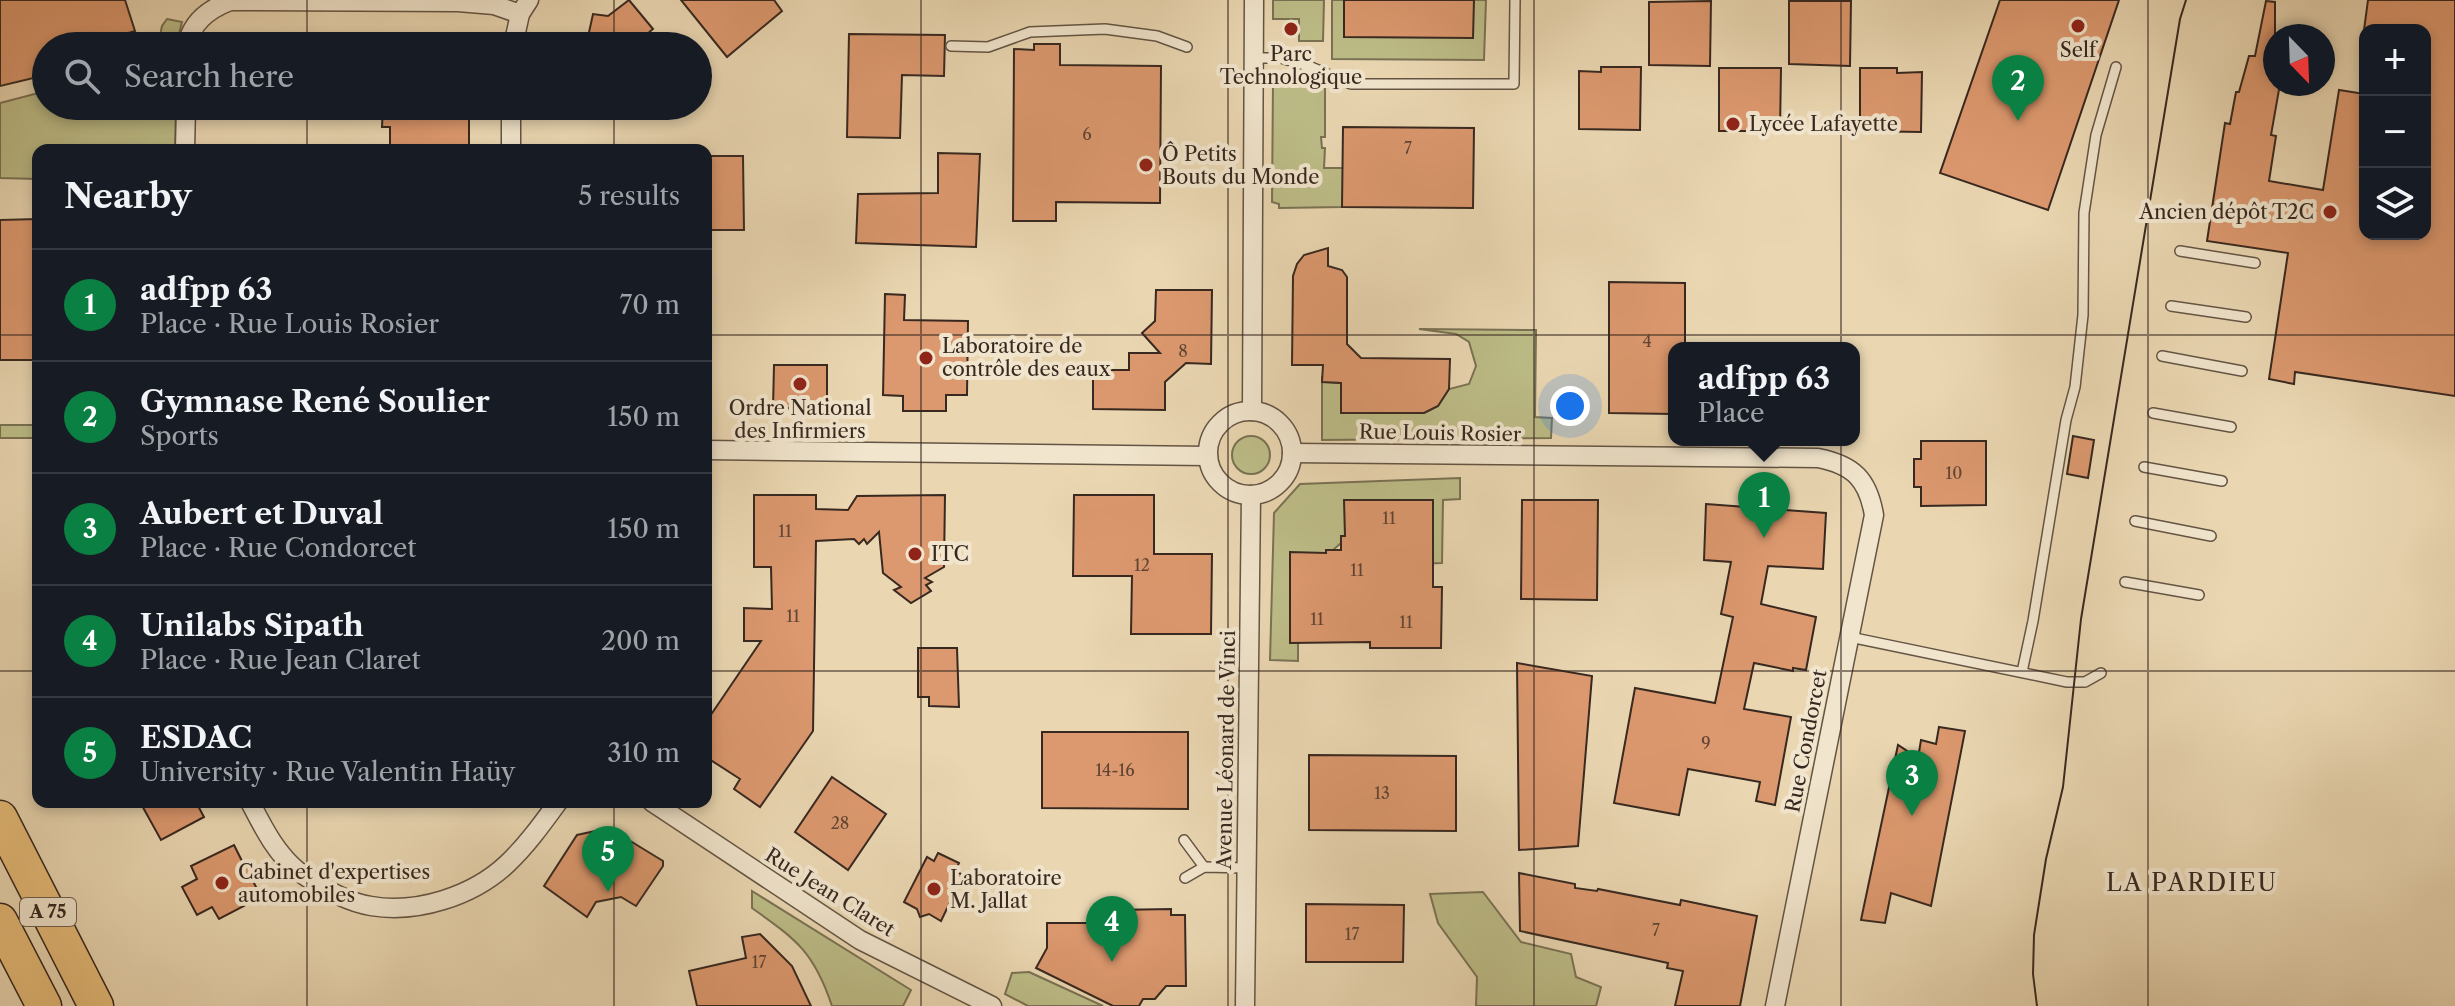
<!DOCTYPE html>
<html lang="en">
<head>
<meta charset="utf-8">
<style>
  body { margin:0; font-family:"Libre Caslon Text",serif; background:#20242c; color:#f1f3f6 }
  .controls { position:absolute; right:24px; top:24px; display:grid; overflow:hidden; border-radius:16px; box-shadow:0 4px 12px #0003 }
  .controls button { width:72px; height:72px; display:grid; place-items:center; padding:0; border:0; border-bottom:2px solid #363941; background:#171b24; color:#f1f3f6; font:40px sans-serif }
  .compass { position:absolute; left:2263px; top:24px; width:72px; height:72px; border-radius:50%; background:#171b24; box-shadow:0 4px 12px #0003; rotate:157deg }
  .you { position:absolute; left:1570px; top:406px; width:28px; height:28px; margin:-20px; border:6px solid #fff; border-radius:50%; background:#1a73e8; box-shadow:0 0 0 12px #1a73e833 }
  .badge { display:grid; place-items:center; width:52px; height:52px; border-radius:50%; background:#0b8043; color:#fff; font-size:26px; font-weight:700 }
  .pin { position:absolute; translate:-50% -66px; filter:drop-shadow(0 2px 4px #0008) }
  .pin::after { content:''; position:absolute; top:42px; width:28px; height:24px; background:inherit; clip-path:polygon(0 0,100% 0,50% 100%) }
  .popup { position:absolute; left:1668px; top:342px; width:192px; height:104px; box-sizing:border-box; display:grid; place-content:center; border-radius:16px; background:#171b24; filter:drop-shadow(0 2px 6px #0005); font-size:26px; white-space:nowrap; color:#9ea1a6 }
  .popup b { font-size:30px; color:#f1f3f6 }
  .popup::after { content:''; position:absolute; left:50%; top:100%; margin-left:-16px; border:16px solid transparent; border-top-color:#171b24 }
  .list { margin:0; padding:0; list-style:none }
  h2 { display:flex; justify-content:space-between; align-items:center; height:104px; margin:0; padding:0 32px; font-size:34px }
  h2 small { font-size:26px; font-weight:400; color:#9ea1a6 }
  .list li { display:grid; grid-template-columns:52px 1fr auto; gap:24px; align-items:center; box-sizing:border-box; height:112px; padding:0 32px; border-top:2px solid #363941 }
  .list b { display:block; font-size:30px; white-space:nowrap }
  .list p { margin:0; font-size:26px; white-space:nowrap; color:#9ea1a6 }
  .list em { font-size:26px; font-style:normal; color:#9ea1a6 }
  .icon { flex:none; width:44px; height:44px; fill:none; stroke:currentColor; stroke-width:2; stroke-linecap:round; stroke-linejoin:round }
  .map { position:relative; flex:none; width:2455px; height:1006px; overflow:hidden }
  .search { position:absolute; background:#171b24; box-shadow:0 4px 12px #0003; left:32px; top:32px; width:680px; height:88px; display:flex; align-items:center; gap:20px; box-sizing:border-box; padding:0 28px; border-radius:44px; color:#9ea1a6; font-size:30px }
  .panel { position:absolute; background:#171b24; box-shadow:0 4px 12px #0003; left:32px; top:144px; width:680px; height:664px; border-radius:16px }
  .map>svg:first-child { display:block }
</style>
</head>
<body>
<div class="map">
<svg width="2455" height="1006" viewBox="0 0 2455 1006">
  <rect width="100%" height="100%" fill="#ead7b2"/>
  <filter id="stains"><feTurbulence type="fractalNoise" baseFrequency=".0025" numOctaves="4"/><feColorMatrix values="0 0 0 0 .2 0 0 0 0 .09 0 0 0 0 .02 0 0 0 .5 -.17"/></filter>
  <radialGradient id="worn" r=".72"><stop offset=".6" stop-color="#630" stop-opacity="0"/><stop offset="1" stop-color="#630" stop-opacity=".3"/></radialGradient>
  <!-- green -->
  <g fill="#bdbd88" stroke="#7a7254" stroke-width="2">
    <polygon points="1273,0 1324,0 1323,41 1299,41 1299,19 1273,19"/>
    <polygon points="1332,0 1486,0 1484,60 1332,59"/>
    <polygon points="167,19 182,22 176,46 158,46 162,26"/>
    <polygon points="1299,70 1307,72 1325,88 1325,137 1321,137 1322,148 1325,148 1324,168 1343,168 1343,207 1279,208 1279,204 1272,202 1273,82 1288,82 1290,75 1299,74"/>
    <polygon points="46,91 46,106 176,106 175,150 38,150 38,179 0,178 0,103"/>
    <polygon points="1419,329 1536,330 1535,417 1552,418 1551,438 1322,440 1322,378 1326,382 1341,383 1341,413 1424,413 1438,406 1449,389 1469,384 1476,366 1469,342 1456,334"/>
    <rect x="0" y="425" width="38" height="13"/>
    <circle cx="1251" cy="455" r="19"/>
    <polygon points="1460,478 1460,499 1443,500 1442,563 1415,564 1433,554 1433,500 1345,500 1345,536 1341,536 1341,543 1333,550 1326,550 1326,553 1290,553 1290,642 1298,643 1298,661 1270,660 1274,513 1300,484"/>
    <path d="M752 891 911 990 903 1006H832C814 952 797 940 752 908Z"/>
    <polygon points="1483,892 1521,942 1571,954 1576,977 1601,987 1596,1006 1476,1006 1477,977 1438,923 1430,894"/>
    <polygon points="1029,972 1103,1006 1028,1006 1005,994 1012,973"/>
  </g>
  <!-- building -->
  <g fill="#dc986e" stroke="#372820" stroke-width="2">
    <polygon points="0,0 125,0 135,31 85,46 46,46 46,75 0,86"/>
    <polygon points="629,0 653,29 633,46 586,46 593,14 608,16"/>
    <polygon points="681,0 774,0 782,11 727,57"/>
    <polygon points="1344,0 1474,0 1473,38 1344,37"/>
    <polygon points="2000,0 2119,0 2048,210 1940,173"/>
    <polygon points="2368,0 2455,0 2455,396 2295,372 2294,384 2269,379 2288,253 2207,241 2225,123 2230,124 2236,92 2239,92 2249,56 2255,56 2266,1 2275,2 2275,84 2280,84 2271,135 2276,136 2269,181 2323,190 2339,90 2365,94 2365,234 2425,234 2425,30 2364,30"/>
    <polygon points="1711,1 1710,66 1649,65 1649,2"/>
    <polygon points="1789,1 1851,1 1850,66 1789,64"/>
    <polygon points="849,34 945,35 944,76 902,75 900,138 847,137"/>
    <polygon points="1034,44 1060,44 1060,65 1161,66 1160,203 1056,202 1056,221 1013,221 1014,49 1034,50"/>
    <polygon points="1601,67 1641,67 1640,130 1579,129 1579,71 1601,72"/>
    <polygon points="1719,68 1781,68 1780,131 1719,131"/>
    <polygon points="1860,68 1897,68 1897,73 1922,72 1921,132 1860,131"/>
    <polygon points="383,106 469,106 469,150 390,150 390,127 382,127"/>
    <polygon points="1343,127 1474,128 1473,208 1342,207"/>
    <polygon points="938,153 980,154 976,247 856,243 858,194 938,193"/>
    <polygon points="706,156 743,156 744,230 706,230"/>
    <polygon points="38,219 38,360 0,360 0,220"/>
    <polygon points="1328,248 1328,266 1342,270 1347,277 1347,344 1361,358 1450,359 1449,389 1438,406 1424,413 1341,413 1341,383 1322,382 1323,365 1292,365 1293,276 1297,264 1304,255"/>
    <polygon points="1609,282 1685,283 1685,348 1674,348 1674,414 1609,413"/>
    <polygon points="1156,290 1212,290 1211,364 1186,363 1165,382 1165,410 1093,409 1093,370 1129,370 1129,353 1160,353 1142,333 1155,321"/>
    <polygon points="885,294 905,295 904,320 968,321 967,395 946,395 946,411 903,411 903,396 883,395"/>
    <polygon points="774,365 827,365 827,409 773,408"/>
    <polygon points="2073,436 2094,440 2088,478 2067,474"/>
    <polygon points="1921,441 1986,441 1986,505 1921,506 1921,487 1914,487 1914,459 1921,459"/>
    <polygon points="754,495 816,495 816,509 848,510 857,496 945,495 944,567 925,578 932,582 926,585 931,591 911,603 894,590 901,587 883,573 879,532 867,544 864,539 859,544 854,539 816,541 813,731 760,807 734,789 740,779 706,757 706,722 761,641 744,641 744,608 772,609 771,567 754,567"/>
    <polygon points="1074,495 1154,495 1154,554 1212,554 1211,634 1131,634 1132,576 1073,576"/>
    <polygon points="1344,500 1433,500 1433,587 1442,587 1441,648 1370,648 1370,642 1290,643 1290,552 1326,553 1326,550 1341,550 1341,536 1345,536"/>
    <polygon points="1522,500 1598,500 1597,600 1521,599"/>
    <polygon points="1706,504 1826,513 1823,569 1768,566 1761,604 1816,617 1806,670 1793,668 1793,671 1754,663 1744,709 1791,717 1775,805 1756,801 1760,782 1688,769 1679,815 1614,803 1635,688 1715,703 1733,617 1721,614 1731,562 1704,560"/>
    <polygon points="918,648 957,648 959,707 929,706 929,697 918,697"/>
    <polygon points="1517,663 1592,676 1578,846 1519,850"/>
    <polygon points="1939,727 1965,731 1931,906 1891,893 1885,923 1861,920 1898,745 1918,758 1921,740 1936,744"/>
    <polygon points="1042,732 1188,732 1188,809 1042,808"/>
    <polygon points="1309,755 1456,756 1456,831 1309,830"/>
    <polygon points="832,777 886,814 848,870 795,832"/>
    <polygon points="140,802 196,802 204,817 161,840"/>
    <polygon points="609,828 663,861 663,866 636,906 621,897 596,902 587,917 544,886 577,835"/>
    <polygon points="234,845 243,863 249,864 254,874 252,879 261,897 219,919 212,907 197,915 182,887 197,879 191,866"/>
    <polygon points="938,853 959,863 955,871 963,875 941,921 929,914 920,917 917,909 904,902 927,857 934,861"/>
    <polygon points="1519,873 1575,884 1575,888 1597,891 1598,889 1680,905 1681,900 1757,916 1740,1006 1675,1006 1683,971 1667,968 1668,963 1520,931"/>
    <polygon points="1306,904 1404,905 1403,962 1306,962"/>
    <polygon points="1171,909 1171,915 1185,915 1186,986 1166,986 1155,999 1143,999 1139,1006 1113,1006 1036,968 1047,948 1047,923 1099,923 1099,914 1113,914 1114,910"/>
    <polygon points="760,934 792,966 811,1006 697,1006 689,971 746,958 742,937"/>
  </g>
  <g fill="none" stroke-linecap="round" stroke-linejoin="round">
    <defs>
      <g id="service">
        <polyline points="951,46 988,47 1030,32 1105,29 1157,36 1187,47"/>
        <polyline points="1253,58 1281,58 1311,67 1351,84 1514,84 1515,0"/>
        <polyline points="2180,251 2255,263"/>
        <polyline points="2171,306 2246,317"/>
        <polyline points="2162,356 2242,371"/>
        <polyline points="2153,413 2231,427"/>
        <polyline points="2144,467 2222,481"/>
        <polyline points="2135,521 2211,536"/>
        <polyline points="2125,582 2199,595"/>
        <polyline points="1850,637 2067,682 2085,682 2101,673"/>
        <polyline points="2022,672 2033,621 2066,420 2075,387 2083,315 2084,213 2096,135 2116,67"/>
        <polyline points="1184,840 1204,867"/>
        <polyline points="1185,878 1204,867 1247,868"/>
      </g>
      <g id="minor">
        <path d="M187 46C191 22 209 9 230 1L458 2 494 5 520 14"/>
        <polyline points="513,46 520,14 529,0"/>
        <polyline points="185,150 186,106"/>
        <polyline points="511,150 511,106"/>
        <polyline points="1252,411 1254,0"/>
        <circle cx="1250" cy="453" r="42"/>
        <polyline points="706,450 1208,456"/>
        <path d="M1292 453 1818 458C1854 465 1868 480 1874 515L1775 1006"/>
        <path d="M250 802C263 827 276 854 299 872 319 886 346 902 371 906 417 914 473 896 507 864 527 845 542 824 558 802"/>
        <polyline points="652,802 860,940 992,1006"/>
        <polyline points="1245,1006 1251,495"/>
      </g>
      <g id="motorway">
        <polyline points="0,818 96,1006"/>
        <polyline points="0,921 44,1006"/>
      </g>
    </defs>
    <!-- service casing -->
    <use href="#service" stroke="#645444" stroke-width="12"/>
    <!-- minor casing -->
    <use href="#minor" stroke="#645444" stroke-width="21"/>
    <!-- motorway casing -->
    <use href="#motorway" stroke="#372820" stroke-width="37"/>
    <!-- service -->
    <use href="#service" stroke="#f1e5cd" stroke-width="9"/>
    <!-- minor -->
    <use href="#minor" stroke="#f1e5cd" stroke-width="18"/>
    <!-- motorway -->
    <use href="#motorway" stroke="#e5bc79" stroke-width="34"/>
    <!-- tram -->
    <polyline stroke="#372820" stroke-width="2" points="2037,1006 2033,974 2034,935 2046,859 2063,787 2081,619 2180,19 2186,0"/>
  </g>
  <!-- grid -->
  <path fill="none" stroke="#372820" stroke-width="2" stroke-opacity="0.55" d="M307 0V46M614 0V46M921 0V1006M1228 0V1006M1534 0V1006M1841 0V1006M2148 0V1006M307 106V150M614 106V150M0 335H38M706 335H2455M0 671H38M706 671H2455M307 802V1006M614 802V1006"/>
  <!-- markers -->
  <g fill="#8f2418" stroke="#f1e5cd" stroke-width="3">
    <circle cx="2078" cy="26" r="8"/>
    <circle cx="1291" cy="29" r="8"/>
    <circle cx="1733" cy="124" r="8"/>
    <circle cx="1146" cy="165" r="8"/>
    <circle cx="2330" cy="212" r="8"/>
    <circle cx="926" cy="358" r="8"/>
    <circle cx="800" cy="384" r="8"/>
    <circle cx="915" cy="554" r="8"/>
    <circle cx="222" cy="883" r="8"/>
    <circle cx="934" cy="889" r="8"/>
  </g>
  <g text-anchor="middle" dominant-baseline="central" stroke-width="8" stroke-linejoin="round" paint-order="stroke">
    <!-- number labels -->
    <g font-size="16" fill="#604434">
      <text x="1087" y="134">6</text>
      <text x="1408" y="148">7</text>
      <text x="1647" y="341">4</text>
      <text x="1183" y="351">8</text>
      <text x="1954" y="473">10</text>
      <text x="1389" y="518">11</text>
      <text x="785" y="531">11</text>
      <text x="1142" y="565">12</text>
      <text x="1357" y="570">11</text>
      <text x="793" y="616">11</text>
      <text x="1317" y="619">11</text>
      <text x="1406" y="622">11</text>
      <text x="1706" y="743">9</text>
      <text x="1115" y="770">14-16</text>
      <text x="1382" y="793">13</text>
      <text x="840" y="823">28</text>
      <text x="1656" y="930">7</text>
      <text x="1352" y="934">17</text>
      <text x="759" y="962">17</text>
    </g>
    <!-- shield labels -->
    <rect fill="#f1e5cd" stroke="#6f6154" stroke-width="2" x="20" y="898" width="56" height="28" rx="6"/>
    <g font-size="18" font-weight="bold" fill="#372820">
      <text x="48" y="912">A 75</text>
    </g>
    <!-- poi labels -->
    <g font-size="20" fill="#372820" stroke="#f1e5cd" text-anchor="start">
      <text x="2078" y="50" text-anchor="middle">Self</text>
      <text x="1291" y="54" text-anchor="middle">Parc<tspan x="1291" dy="23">Technologique</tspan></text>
      <text x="1749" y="124">Lycée Lafayette</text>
      <text x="1162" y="154">Ô Petits<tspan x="1162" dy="23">Bouts du Monde</tspan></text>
      <text x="2314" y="212" text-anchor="end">Ancien dépôt T2C</text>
      <text x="942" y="346">Laboratoire de<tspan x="942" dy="23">contrôle des eaux</tspan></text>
      <text x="800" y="408" text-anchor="middle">Ordre National<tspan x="800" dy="23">des Infirmiers</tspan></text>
      <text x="931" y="554">ITC</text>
      <text x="238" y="872">Cabinet d'expertises<tspan x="238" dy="23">automobiles</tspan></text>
      <text x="950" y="878">Laboratoire<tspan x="950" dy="23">M. Jallat</tspan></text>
    </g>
    <!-- street labels -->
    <g font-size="20" fill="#372820" stroke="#f1e5cd">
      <text transform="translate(1440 433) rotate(1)">Rue Louis Rosier</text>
      <text transform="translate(1806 741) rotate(-79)">Rue Condorcet</text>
      <text transform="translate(1226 750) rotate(-89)">Avenue Léonard de Vinci</text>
      <text transform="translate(830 892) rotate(32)">Rue Jean Claret</text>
    </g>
    <!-- quarter labels -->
    <g font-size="24" letter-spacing="2" fill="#372820" stroke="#f1e5cd">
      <text x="2192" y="882">LA PARDIEU</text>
    </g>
  </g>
  <rect width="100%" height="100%" filter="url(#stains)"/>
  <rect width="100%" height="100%" fill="url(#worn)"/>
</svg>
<div class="controls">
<button>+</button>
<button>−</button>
<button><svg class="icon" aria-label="layers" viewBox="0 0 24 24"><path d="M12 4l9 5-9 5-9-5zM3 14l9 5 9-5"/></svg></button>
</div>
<svg class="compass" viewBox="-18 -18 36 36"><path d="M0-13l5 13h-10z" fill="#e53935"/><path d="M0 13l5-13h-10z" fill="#9ea1a6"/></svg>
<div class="you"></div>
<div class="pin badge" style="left:1764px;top:538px">1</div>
<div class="popup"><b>adfpp 63</b>Place</div>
<div class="pin badge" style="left:2018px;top:121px">2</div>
<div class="pin badge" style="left:1912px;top:816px">3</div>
<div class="pin badge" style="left:1112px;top:962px">4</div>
<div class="pin badge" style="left:608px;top:892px">5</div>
<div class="search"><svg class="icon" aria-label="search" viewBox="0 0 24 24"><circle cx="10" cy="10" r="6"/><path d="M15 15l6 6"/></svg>Search here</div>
<section class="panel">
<h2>Nearby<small>5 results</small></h2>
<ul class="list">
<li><span class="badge">1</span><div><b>adfpp 63</b><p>Place · Rue Louis Rosier</p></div><em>70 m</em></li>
<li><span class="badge">2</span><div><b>Gymnase René Soulier</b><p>Sports</p></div><em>150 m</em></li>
<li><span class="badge">3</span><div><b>Aubert et Duval</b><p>Place · Rue Condorcet</p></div><em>150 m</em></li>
<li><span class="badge">4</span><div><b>Unilabs Sipath</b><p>Place · Rue Jean Claret</p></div><em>200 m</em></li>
<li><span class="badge">5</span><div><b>ESDAC</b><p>University · Rue Valentin Haüy</p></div><em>310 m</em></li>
</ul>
</section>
</div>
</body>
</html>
